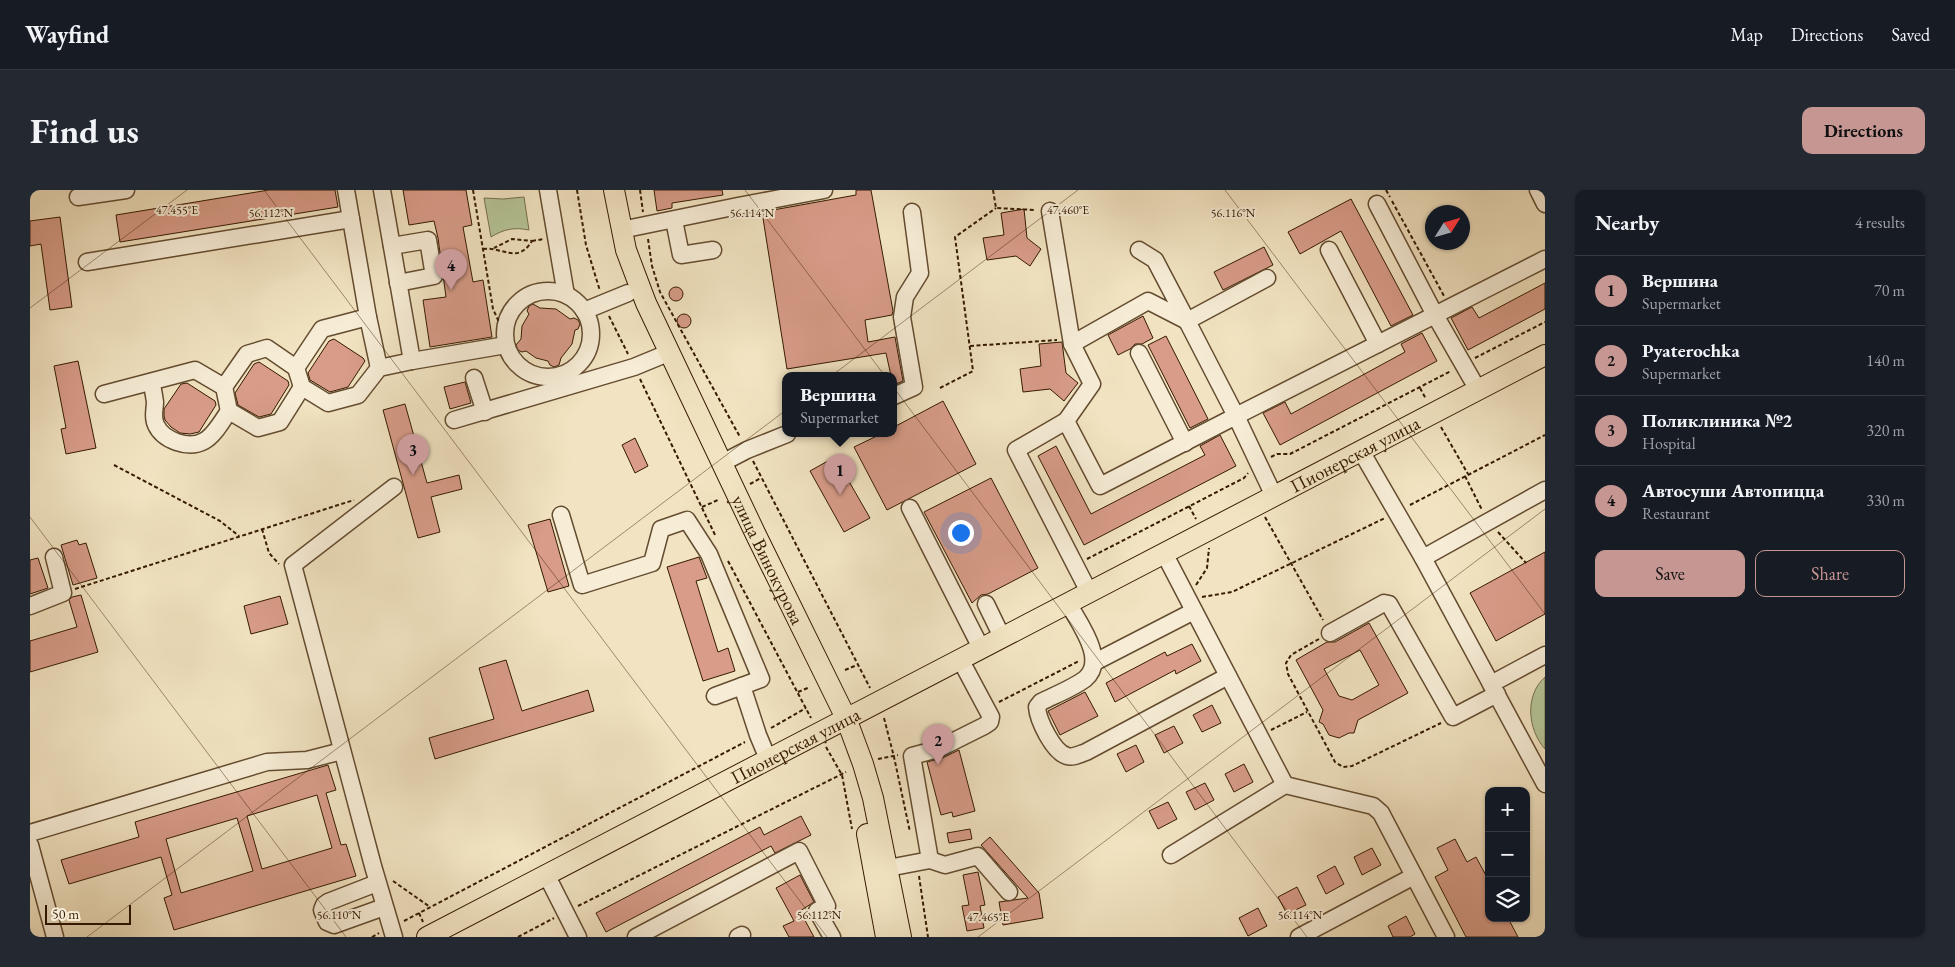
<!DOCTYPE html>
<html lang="en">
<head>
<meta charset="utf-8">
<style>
  body { margin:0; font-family:"EB Garamond",serif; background:#242831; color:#f1f3f6 }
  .controls { position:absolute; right:15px; bottom:15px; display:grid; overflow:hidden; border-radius:10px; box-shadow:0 1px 4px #0004 }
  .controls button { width:45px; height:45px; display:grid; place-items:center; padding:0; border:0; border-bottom:1px solid #363941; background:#171b24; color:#f1f3f6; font:25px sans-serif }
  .compass { position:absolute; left:1395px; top:15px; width:45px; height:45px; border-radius:50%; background:#171b24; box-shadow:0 1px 4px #0004; rotate:53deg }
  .scale { position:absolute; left:15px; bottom:12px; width:86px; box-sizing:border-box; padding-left:5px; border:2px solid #351a00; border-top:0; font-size:14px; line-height:18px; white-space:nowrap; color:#351a00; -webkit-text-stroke:4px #f7edd7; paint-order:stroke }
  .you { position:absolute; left:930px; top:342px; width:18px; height:18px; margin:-12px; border:4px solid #fff; border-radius:50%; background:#1a73e8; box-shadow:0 0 0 8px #1a73e833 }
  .badge { display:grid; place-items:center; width:32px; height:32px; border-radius:50%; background:#c59692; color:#111; font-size:16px; font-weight:700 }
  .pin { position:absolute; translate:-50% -41px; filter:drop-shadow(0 1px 2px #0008) }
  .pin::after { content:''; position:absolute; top:26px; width:18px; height:15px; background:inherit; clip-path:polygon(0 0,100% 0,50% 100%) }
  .popup { position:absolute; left:752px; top:182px; width:115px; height:65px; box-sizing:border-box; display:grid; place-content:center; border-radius:10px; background:#171b24; filter:drop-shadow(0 1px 4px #0005); font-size:16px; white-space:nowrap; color:#9ea1a6 }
  .popup b { font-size:19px; color:#f1f3f6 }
  .popup::after { content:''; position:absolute; left:50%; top:100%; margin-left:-10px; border:10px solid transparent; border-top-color:#171b24 }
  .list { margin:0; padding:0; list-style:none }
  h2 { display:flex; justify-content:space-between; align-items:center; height:65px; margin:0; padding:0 20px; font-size:21px }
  h2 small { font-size:16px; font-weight:400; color:#9ea1a6 }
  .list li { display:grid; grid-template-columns:32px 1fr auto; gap:15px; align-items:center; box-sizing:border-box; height:70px; padding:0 20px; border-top:1px solid #363941 }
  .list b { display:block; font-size:19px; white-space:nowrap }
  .list p { margin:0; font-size:16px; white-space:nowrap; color:#9ea1a6 }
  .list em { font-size:16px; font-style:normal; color:#9ea1a6 }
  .actions { display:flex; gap:10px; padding:15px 20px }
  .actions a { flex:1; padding:11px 0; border:1px solid #c59692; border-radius:10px; text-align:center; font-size:18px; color:#c59692 }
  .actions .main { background:#c59692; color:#111 }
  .icon { flex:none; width:28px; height:28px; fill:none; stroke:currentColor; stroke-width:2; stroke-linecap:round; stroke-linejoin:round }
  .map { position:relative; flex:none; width:1515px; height:747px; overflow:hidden; border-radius:10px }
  header { display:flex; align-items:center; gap:30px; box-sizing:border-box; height:70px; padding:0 25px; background:#171b24; border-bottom:1px solid #363941 }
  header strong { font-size:24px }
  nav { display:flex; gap:28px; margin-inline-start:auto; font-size:18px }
  .intro { display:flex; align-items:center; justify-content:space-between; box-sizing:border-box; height:120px; padding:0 30px }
  h1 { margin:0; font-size:35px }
  .button { padding:12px 22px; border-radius:10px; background:#c59692; color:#111; font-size:18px; font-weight:700 }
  main { display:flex; gap:30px; padding:0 30px }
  aside { flex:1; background:#171b24; border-radius:10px; box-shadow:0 1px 4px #0004 }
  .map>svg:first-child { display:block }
</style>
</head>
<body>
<header>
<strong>Wayfind</strong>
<nav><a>Map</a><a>Directions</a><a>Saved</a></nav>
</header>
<div class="intro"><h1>Find us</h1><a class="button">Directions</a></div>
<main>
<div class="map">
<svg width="1515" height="747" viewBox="0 0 1515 747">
  <rect width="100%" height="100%" fill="#f2e4c2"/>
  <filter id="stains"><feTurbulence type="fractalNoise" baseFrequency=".004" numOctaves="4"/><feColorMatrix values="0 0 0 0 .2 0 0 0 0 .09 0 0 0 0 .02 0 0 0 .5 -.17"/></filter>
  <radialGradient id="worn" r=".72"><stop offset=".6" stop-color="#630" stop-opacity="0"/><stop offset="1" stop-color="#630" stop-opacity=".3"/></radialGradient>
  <!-- green -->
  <g fill="#b6c597" stroke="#76704c">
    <path d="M494 7 499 40C484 37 474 39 461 47L454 8 473 9Z"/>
    <path d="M1515 487V559C1498 540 1494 506 1515 487Z"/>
  </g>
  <!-- building -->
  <g fill="#d89c88" stroke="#351a00" fill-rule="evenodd">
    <polygon points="239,0 305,0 308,17 90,52 86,25"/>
    <polygon points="373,0 436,0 442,35 433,37 443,92 453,90 462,147 400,157 393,110 416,107 408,48 404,31 379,35"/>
    <polygon points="624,0 692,0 693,5 642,13 642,18 627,21"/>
    <polygon points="826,0 841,0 863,121 862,125 835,130 838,152 865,147 873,191 864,195 864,186 861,186 856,163 757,179 732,22 826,5"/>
    <polygon points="1321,9 1383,125 1361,136 1311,41 1270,64 1258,42"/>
    <polygon points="994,19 997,48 1011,59 1000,76 986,66 957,70 953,48 974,45 971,23"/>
    <polygon points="30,27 42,117 20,120 11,54 0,56 0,31"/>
    <polygon points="1234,57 1243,75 1193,100 1184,82"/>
    <polygon points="1515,93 1515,119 1438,160 1421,128 1442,117 1449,128"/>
    <circle cx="646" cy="104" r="7"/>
    <polygon points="503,114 510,118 526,119 540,129 544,128 548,130 550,134 548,139 545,140 542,154 531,168 529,175 524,177 520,175 518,171 506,168 496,161 492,162 488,160 486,155 491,149 492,136 499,124 497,121 499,116"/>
    <circle cx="654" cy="131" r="7"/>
    <polygon points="1113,126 1123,148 1112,154 1105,154 1100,159 1088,165 1078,145"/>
    <polygon points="1392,143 1407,171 1250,255 1233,223 1255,212 1261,224 1375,162 1371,154"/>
    <polygon points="1136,146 1178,229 1160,238 1118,155"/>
    <polygon points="304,149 333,168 335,171 318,197 300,202 280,190 278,183 299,151"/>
    <polygon points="1032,152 1036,183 1048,193 1034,211 1020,199 993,202 990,179 1011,176 1009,154"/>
    <polygon points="48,171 66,258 36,264 31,239 36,238 24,176"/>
    <polygon points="229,172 258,191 259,195 241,224 229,227 208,215 205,203 224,174"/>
    <polygon points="435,192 441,213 420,219 414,197"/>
    <polygon points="157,193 185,211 186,215 169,242 160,244 150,243 141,237 135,230 134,226 134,219 151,194"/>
    <polygon points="913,211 946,274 857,320 824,257 851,244 864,244 864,237"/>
    <polygon points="375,214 397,293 429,285 432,299 401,307 410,342 388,348 353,220"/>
    <polygon points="1190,245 1206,276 1054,355 1008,266 1026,256 1061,324 1175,265 1170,256"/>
    <polygon points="605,248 618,276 605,283 592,255"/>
    <polygon points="805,267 840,328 814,342 780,281"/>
    <polygon points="961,288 1008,378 958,404 951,405 942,413 894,322"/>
    <polygon points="520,329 539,396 518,402 498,335"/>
    <polygon points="47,350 49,355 56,353 67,388 43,395 31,355"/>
    <polygon points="1515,362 1515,424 1466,451 1440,403"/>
    <polygon points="669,367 677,388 666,391 688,462 698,458 705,481 673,491 637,377"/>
    <polygon points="8,368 18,398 0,404 0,370"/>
    <polygon points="51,405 68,462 0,482 0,451 47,437 39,410 42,407"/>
    <polygon points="250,406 258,434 221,444 214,416"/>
    <path d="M1339 433 1378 503 1328 530 1324 543H1319L1309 548 1299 545 1293 534 1289 532 1293 520 1266 470 1297 452H1305ZM1330 460 1349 495 1322 510 1309 506 1294 479Z"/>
    <polygon points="1162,454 1171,471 1146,484 1145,480 1085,512 1076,493 1135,462 1137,466"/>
    <polygon points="476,470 492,521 558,500 564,521 405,569 399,548 464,529 449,478"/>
    <polygon points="1055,502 1068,526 1030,545 1018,521"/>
    <polygon points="1182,515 1191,533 1172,542 1163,525"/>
    <polygon points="1144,536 1153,553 1134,563 1125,545"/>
    <polygon points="1106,555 1114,572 1096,582 1087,564"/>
    <polygon points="929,560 945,621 923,627 922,622 911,625 897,572 912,568"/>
    <polygon points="1214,574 1223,592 1204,602 1195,584"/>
    <path d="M298 575 306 600 296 603 311 655 316 654 326 686 144 740 134 708 142 705 131 667 39 694 31 670 109 647 105 632ZM287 605 302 658 232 679 217 626ZM207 628 223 681 151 703 136 649Z"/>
    <polygon points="1175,593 1184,610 1165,620 1156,602"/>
    <polygon points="1138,612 1147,629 1128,639 1119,621"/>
    <polygon points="771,626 781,645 745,663 741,656 576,742 566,723 730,637 734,645"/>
    <polygon points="940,639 942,649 919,653 917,643"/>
    <polygon points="960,647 1009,703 1013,728 973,735 969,712 998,708 951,655"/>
    <polygon points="1425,649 1437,672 1446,667 1459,691 1459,728 1478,728 1488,747 1436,747 1405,687 1418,680 1407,658"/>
    <polygon points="1342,658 1351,675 1332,685 1324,667"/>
    <polygon points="1305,676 1314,694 1296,704 1287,686"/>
    <polygon points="948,682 955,715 950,716 954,738 937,741 932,716 939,715 933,685"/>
    <polygon points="770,685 784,712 770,721 784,747 759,747 753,736 764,731 746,698"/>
    <polygon points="1267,697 1276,715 1257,724 1248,707"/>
    <polygon points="1228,718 1237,736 1218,746 1209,728"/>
    <polygon points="1376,726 1385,744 1380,747 1363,747 1358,736"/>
  </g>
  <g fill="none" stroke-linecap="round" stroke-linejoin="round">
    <defs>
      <g id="minor">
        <polyline points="316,0 338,127 349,178"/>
        <polyline points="352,0 382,171"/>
        <polyline points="518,0 536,105"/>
        <polyline points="1508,0 1515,14"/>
        <polyline points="48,7 96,0"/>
        <polyline points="1347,14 1405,125 1448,200"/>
        <polyline points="1020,21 1042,154 1062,194 1036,231"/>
        <polyline points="644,30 651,65 683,60"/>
        <polyline points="591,40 708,16 794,0"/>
        <polyline points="362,56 398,50 404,86 368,93"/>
        <polyline points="1299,60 1348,154"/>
        <polyline points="57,72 321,29"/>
        <polyline points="1237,88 1157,131 1206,226 1515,69"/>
        <circle cx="518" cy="144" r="43"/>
        <polyline points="554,121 598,103"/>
        <polyline points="1042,154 1118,111 1157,131 1125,70 1109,60"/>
        <polyline points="1109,163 1155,253"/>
        <polyline points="266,178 292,139 338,127"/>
        <polyline points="444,188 455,222"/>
        <path d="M121 192C123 198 124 205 125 212 125 219 122 227 126 235 133 250 158 260 174 251 184 246 192 231 199 221"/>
        <polyline points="194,197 217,164 237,158 266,178 272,197 298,213 328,205 349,178 382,171 476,155"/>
        <polyline points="74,204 165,180 194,197 199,221 228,238 250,232 272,197"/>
        <polyline points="864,206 884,197 872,127 875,107 890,83 882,22"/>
        <polyline points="424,230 604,177 638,163"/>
        <polyline points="1331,261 1393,368 1515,594"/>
        <polyline points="692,273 717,260 757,244"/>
        <polyline points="880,318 951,458"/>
        <polyline points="531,325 552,395 622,373 631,339 657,330 679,364 731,489 712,496 728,545 738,569"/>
        <polyline points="1134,363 1255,595"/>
        <polyline points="1393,368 1515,300"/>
        <polyline points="1059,402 986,260 1036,231 1070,296 1206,226 1244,306"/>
        <path d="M1038 413C1048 432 1078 470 1055 489 1043 498 1025 505 1011 512L1007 517C1008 530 1023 562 1037 566 1043 568 1050 564 1056 562L1198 486"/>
        <polyline points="956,414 972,447"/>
        <polyline points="0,416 33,403 24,367"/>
        <polyline points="1300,443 1354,413 1359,414 1423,527 1467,504"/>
        <polyline points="1065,472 1164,421"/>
        <polyline points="1461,494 1515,465"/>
        <polyline points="685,506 712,496"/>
        <polyline points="1255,595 1343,616 1351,623 1416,747"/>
        <polyline points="0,643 237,572 277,570 312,561"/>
        <polyline points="0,655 25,747"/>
        <polyline points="1141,665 1255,595"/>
        <polyline points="900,670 882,566 908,559 954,536 960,532 961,527 930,469"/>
        <polyline points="858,678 900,670 915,675 948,666 979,702"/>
        <polyline points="516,684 548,747"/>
        <polyline points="347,693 298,712 294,715 292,720 297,732 304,735 354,717"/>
        <polyline points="364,747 343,676 263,375 364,297"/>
        <polyline points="606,747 769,661 797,716 787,721 802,747"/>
        <polyline points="708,747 712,745"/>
        <polyline points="1269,747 1384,686"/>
      </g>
      <g id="major">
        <path id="s1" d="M584 0 596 60 616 113 726 345 816 528 833 574 843 608 871 747"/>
        <polyline points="837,644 856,747"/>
        <path id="s2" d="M397 747 1515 165"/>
      </g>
    </defs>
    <!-- minor casing -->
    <use href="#minor" stroke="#644c30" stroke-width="19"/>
    <!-- major casing -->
    <use href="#major" stroke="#351a00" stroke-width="22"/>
    <!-- path -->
    <g stroke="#351a00" stroke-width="2" stroke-dasharray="4 2.5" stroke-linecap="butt">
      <polyline points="443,0 463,119 469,132 475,139"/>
      <polyline points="547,0 556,55 570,101"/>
      <polyline points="610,0 613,22"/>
      <polyline points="963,0 966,18 1005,20"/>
      <polyline points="1356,0 1360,7"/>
      <polyline points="1362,11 1414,106"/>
      <polyline points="618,49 622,76 630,102 710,247"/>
      <polyline points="502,51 514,49"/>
      <path d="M453 59C472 56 487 75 502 51L482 49 464 58"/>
      <polyline points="579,126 598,164"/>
      <polyline points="940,156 1027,150"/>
      <polyline points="1445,168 1515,132"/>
      <polyline points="610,189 686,347"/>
      <polyline points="910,198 943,181 925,47 966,18"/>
      <polyline points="1390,198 1396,209"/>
      <polyline points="1411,237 1438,284"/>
      <polyline points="1241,267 1247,264 1260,264 1421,181"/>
      <polyline points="723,271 840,498"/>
      <polyline points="84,275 190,331 209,346"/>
      <polyline points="1435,286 1452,320"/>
      <polyline points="720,294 731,288"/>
      <polyline points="1380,315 1515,245"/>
      <polyline points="1159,316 1166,329"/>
      <polyline points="672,317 688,310"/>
      <polyline points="1235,327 1293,430"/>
      <polyline points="232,339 239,363 249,374"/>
      <polyline points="1468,342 1496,373"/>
      <polyline points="1057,369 1214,288 1218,283"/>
      <polyline points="698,371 781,528"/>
      <polyline points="1166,395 1177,378 1179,358"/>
      <polyline points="45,399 324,310"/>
      <polyline points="1172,407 1202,402 1355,328"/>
      <polyline points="1289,449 1261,465 1256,473 1258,484 1305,572 1313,577 1322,576 1411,533"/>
      <polyline points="815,480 827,475"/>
      <polyline points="768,502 780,497"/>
      <polyline points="969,512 1049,471"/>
      <polyline points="854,528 864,567 880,642"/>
      <polyline points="741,538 776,518"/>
      <polyline points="1241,540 1277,522"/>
      <polyline points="796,557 812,585 822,639"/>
      <polyline points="848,569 868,565"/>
      <polyline points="889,686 898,747"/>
      <polyline points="363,691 400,717"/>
      <polyline points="548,716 816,582"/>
      <polyline points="389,723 393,732"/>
      <polyline points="374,731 715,552"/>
      <polyline points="342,747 349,743"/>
      <polyline points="488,747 524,728"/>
    </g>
    <!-- minor -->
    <use href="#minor" stroke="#f7edd7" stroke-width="16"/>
    <!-- major -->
    <use href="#major" stroke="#f2e4c2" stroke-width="20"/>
  </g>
  <!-- ticks -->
  <path fill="none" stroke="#351a00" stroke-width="1" stroke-opacity="0.45" d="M234 0 797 747M715 0 1277 747M1195 0 1515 424M0 118 157 0M0 327 316 747M57 747 1048 0M948 747 1515 319"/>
  <g text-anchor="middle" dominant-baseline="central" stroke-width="4" stroke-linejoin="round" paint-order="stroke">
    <!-- street labels -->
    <g font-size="19" fill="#351a00" stroke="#f7edd7">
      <text stroke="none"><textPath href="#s2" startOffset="1046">Пионерская улица</textPath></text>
      <text stroke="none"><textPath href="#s1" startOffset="402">улица Винокурова</textPath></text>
      <text stroke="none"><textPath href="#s2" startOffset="415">Пионерская улица</textPath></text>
    </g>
  </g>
  <g font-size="12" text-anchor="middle" fill="#351a00" stroke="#f7edd7" stroke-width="4" stroke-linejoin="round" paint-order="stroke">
    <text x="1038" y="24">47.460°E</text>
    <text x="147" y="24">47.455°E</text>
    <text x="241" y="27">56.112°N</text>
    <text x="722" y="27">56.114°N</text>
    <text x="1203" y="27">56.116°N</text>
    <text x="309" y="729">56.110°N</text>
    <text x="789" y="729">56.112°N</text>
    <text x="1270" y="729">56.114°N</text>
    <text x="958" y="731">47.465°E</text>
  </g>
  <rect width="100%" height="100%" filter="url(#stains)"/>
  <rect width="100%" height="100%" fill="url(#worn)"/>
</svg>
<div class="controls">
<button>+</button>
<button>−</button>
<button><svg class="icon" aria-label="layers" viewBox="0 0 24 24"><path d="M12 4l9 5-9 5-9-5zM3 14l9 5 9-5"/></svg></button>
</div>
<svg class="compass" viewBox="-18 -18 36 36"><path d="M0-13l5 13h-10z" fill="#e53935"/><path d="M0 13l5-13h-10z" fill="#9ea1a6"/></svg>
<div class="scale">50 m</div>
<div class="you"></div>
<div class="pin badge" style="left:810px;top:305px">1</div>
<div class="popup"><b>Вершина</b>Supermarket</div>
<div class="pin badge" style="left:908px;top:575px">2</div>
<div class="pin badge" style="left:383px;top:285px">3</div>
<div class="pin badge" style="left:421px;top:100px">4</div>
</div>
<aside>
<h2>Nearby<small>4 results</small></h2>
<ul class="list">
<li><span class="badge">1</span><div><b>Вершина</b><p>Supermarket</p></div><em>70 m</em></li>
<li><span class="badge">2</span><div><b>Pyaterochka</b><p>Supermarket</p></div><em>140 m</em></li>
<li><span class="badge">3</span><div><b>Поликлиника №2</b><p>Hospital</p></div><em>320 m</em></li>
<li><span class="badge">4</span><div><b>Автосуши Автопицца</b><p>Restaurant</p></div><em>330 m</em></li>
</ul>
<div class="actions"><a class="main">Save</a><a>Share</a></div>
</aside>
</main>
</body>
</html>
